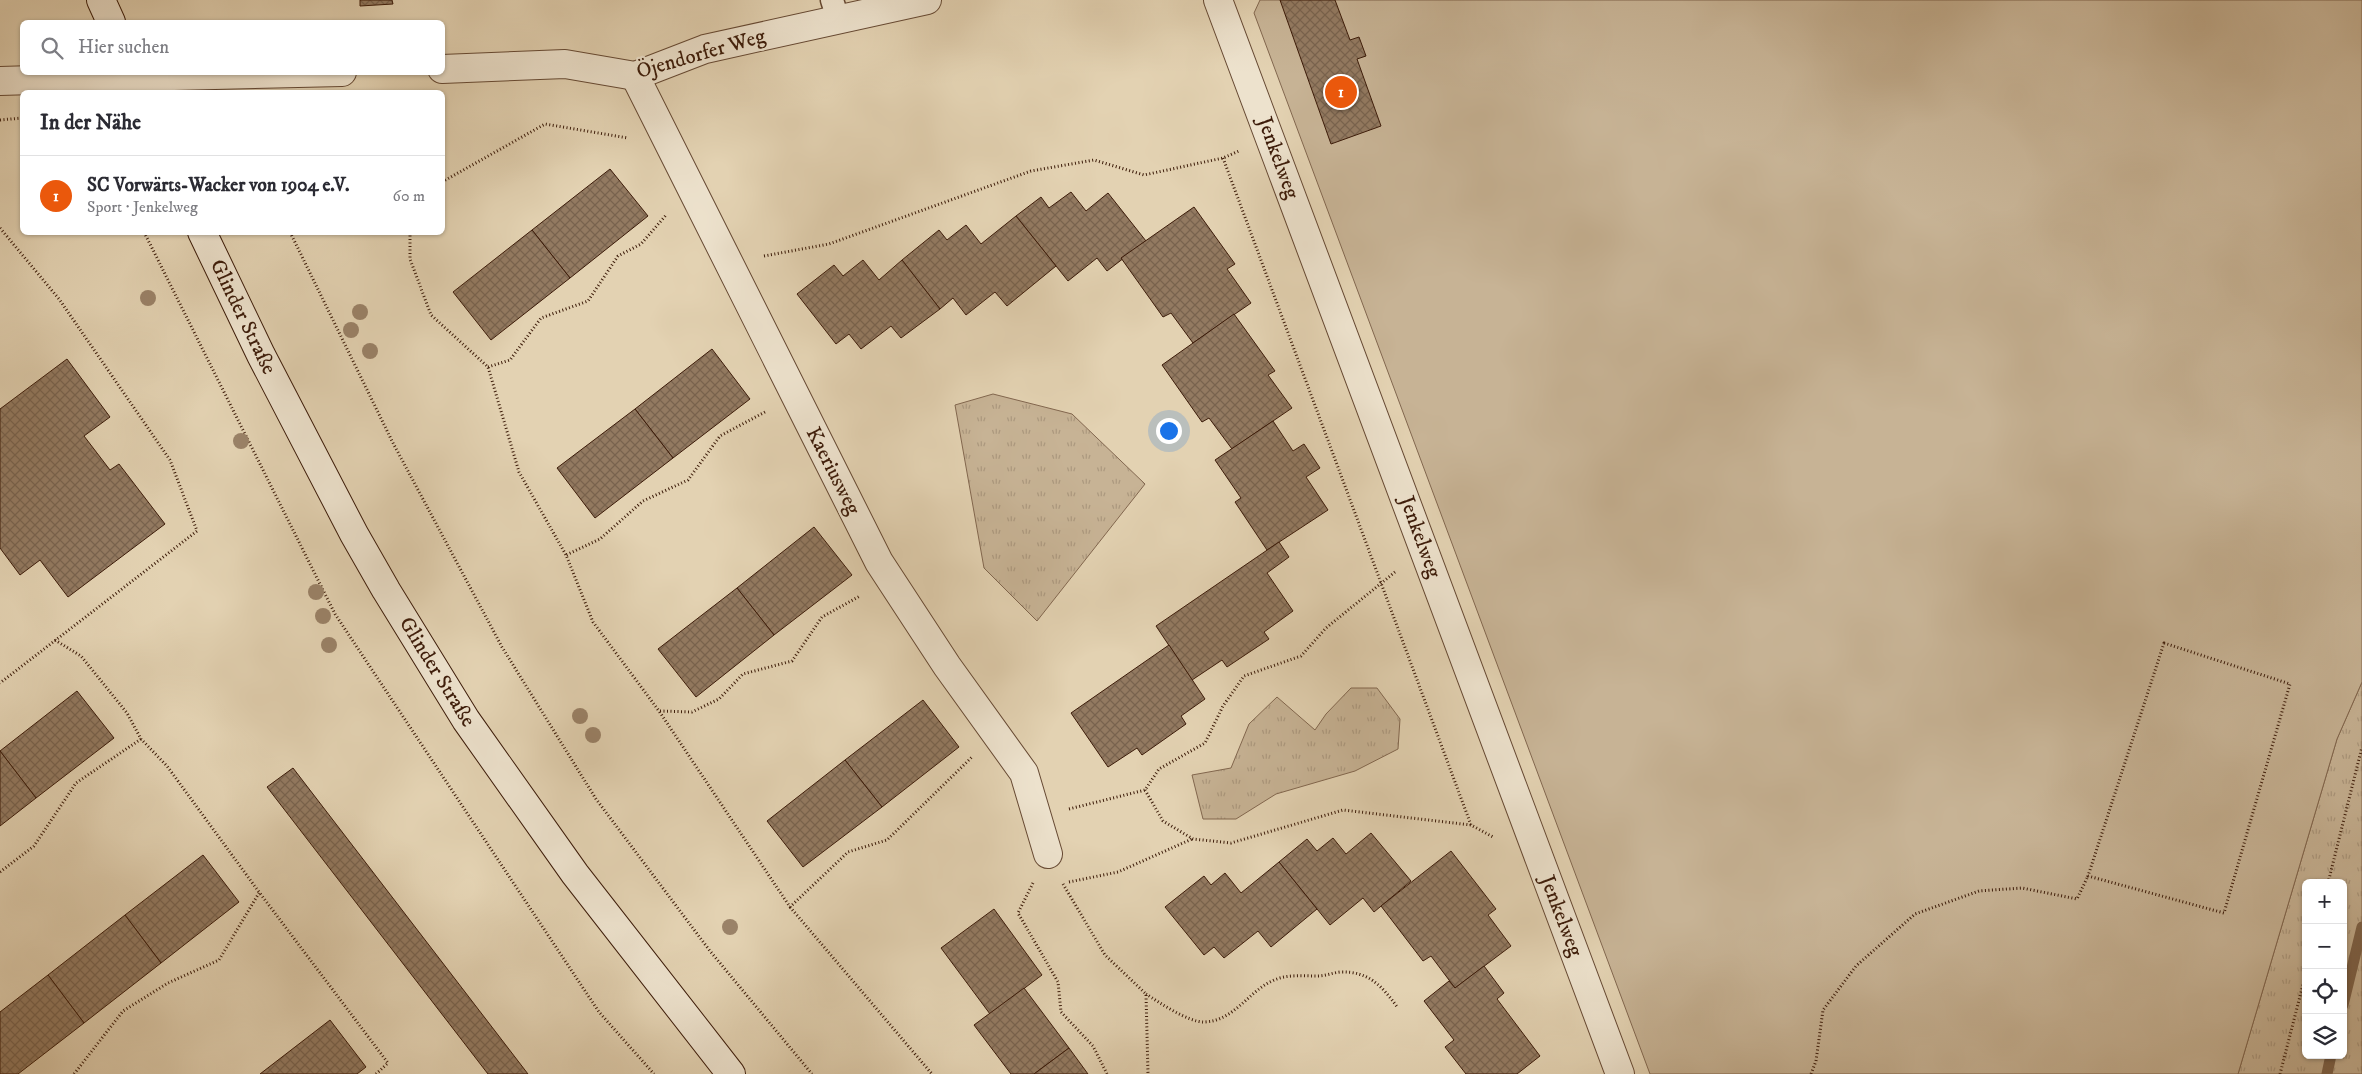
<!DOCTYPE html>
<html lang="de">
<head>
<meta charset="utf-8">
<style>
  body { margin:0; font-family:"IM FELL DW Pica",serif; background:#f7f7f7; color:#2b2b33 }
  .controls { position:absolute; right:15px; bottom:15px; display:grid; overflow:hidden; border-radius:8px; box-shadow:0 1px 4px #0004 }
  .controls button { width:45px; height:45px; display:grid; place-items:center; padding:0; border:0; border-bottom:1px solid #e1e1e2; background:#fff; color:#2b2b33; font:25px sans-serif }
  .you { position:absolute; left:1168px; top:430px; width:18px; height:18px; margin:-12px; border:4px solid #fff; border-radius:50%; background:#1a73e8; box-shadow:0 0 0 8px #1a73e833 }
  .badge { display:grid; place-items:center; width:32px; height:32px; border-radius:50%; background:#ea580c; color:#fff; font-size:16px; font-weight:700 }
  .pin { position:absolute; translate:-50% -50%; border:2px solid #fff; box-shadow:0 1px 5px #0006 }
  .list { margin:0; padding:0; list-style:none }
  h2 { display:flex; justify-content:space-between; align-items:center; height:65px; margin:0; padding:0 20px; font-size:21px }
  h2 small { font-size:16px; font-weight:400; color:#7c7c81 }
  .list li { display:grid; grid-template-columns:32px 1fr auto; gap:15px; align-items:center; box-sizing:border-box; height:80px; padding:0 20px; border-top:1px solid #e1e1e2 }
  .list b { display:block; font-size:19px; white-space:nowrap }
  .list p { margin:0; font-size:16px; white-space:nowrap; color:#7c7c81 }
  .list em { font-size:16px; font-style:normal; color:#7c7c81 }
  .icon { flex:none; width:28px; height:28px; fill:none; stroke:currentColor; stroke-width:2; stroke-linecap:round; stroke-linejoin:round }
  .map { position:relative; flex:none; width:2362px; height:1074px; overflow:hidden }
  .search { position:absolute; background:#fff; box-shadow:0 1px 4px #0004; left:20px; top:20px; width:425px; height:55px; display:flex; align-items:center; gap:12px; box-sizing:border-box; padding:0 18px; border-radius:8px; color:#7c7c81; font-size:19px }
  .panel { position:absolute; background:#fff; box-shadow:0 1px 4px #0004; left:20px; top:90px; width:425px; height:145px; border-radius:8px }
  .map>svg:first-child { display:block }
</style>
</head>
<body>
<div class="map">
<svg width="2362" height="1074" viewBox="0 0 2362 1074">
  <defs>
    <pattern id="park-tufts" width="24" height="20" patternUnits="userSpaceOnUse" patternTransform="scale(1.25)"><rect width="24" height="20" fill="#c7b395"/><path d="M3 7l-1-3M5 7V3M7 7l1-3M15 17l-1-3M17 17v-4M19 17l1-3" fill="none" stroke="#ac997f"/></pattern>
    <pattern id="building-cross-hatch" width="8" height="8" patternUnits="userSpaceOnUse" patternTransform="scale(1.25)"><rect width="8" height="8" fill="#937a61"/><path d="M0 0l8 8M0 8l8-8" fill="none" stroke="#79634e"/></pattern>
  </defs>
  <rect width="100%" height="100%" fill="#e3d2b2"/>
  <filter id="stains"><feTurbulence type="fractalNoise" baseFrequency=".004" numOctaves="4"/><feColorMatrix values="0 0 0 0 .2 0 0 0 0 .09 0 0 0 0 .02 0 0 0 .5 -.17"/></filter>
  <radialGradient id="worn" r=".72"><stop offset=".6" stop-color="#630" stop-opacity="0"/><stop offset="1" stop-color="#630" stop-opacity=".3"/></radialGradient>
  <!-- park -->
  <g fill="url(#park-tufts)" stroke="#82674f" fill-rule="evenodd">
    <polygon points="993,394 1072,414 1145,484 1037,621 984,568 955,405"/>
    <path d="M2362 682V1074H2238L2337 739ZM2306 883H2343V1055H2306Z"/>
    <polygon points="1351,688 1377,688 1400,719 1398,749 1355,771 1276,794 1236,819 1203,819 1192,775 1231,768 1249,724 1277,697 1315,730 1326,714"/>
  </g>
  <!-- pitch -->
  <polygon fill="#c7b395" stroke="#82674f" points="1260,0 2362,0 2362,682 2337,739 2238,1074 1650,1074 1254,13"/>
  <g fill="none" stroke-linecap="round" stroke-linejoin="round">
    <!-- stream -->
    <g stroke="#7e644c" stroke-width="11">
      <polyline points="2343,1005 2362,927"/>
      <polyline points="2327,1074 2331,1055"/>
    </g>
  </g>
  <!-- building -->
  <g fill="url(#building-cross-hatch)" stroke="#3c1b09">
    <polygon points="360,0 392,0 393,4 360,6"/>
    <polygon points="1280,0 1335,0 1350,40 1359,37 1366,56 1357,59 1381,126 1331,144"/>
    <polygon points="610,169 648,216 570,278 532,230"/>
    <polygon points="1071,192 1086,211 1108,193 1146,241 1107,271 1097,258 1068,281 1016,216 1041,197 1049,208"/>
    <polygon points="1194,207 1235,264 1227,269 1251,303 1193,343 1171,313 1163,317 1121,258"/>
    <polygon points="1016,216 1056,266 1007,306 995,292 966,315 953,298 940,309 902,260 939,230 947,240 966,225 981,244"/>
    <polygon points="532,230 570,278 491,340 453,292"/>
    <polygon points="863,260 879,280 902,260 940,309 901,338 891,326 861,349 849,334 836,344 797,294 834,265 843,276"/>
    <polygon points="1234,314 1275,371 1268,375 1292,408 1232,449 1209,418 1202,422 1162,365"/>
    <polygon points="712,349 750,399 673,458 635,409"/>
    <polygon points="67,359 110,417 84,436 110,470 119,464 165,524 68,597 40,560 20,575 0,548 0,409"/>
    <polygon points="635,409 673,458 595,518 557,468"/>
    <polygon points="1273,421 1293,451 1304,444 1320,468 1306,477 1328,510 1267,550 1235,502 1241,498 1215,460"/>
    <polygon points="814,527 852,575 774,635 737,588"/>
    <polygon points="1279,542 1289,557 1267,573 1293,611 1264,632 1269,639 1227,667 1222,660 1192,680 1156,626"/>
    <polygon points="737,588 774,635 696,697 658,649"/>
    <polygon points="1169,645 1205,699 1181,716 1186,724 1142,755 1137,748 1108,767 1071,713"/>
    <polygon points="77,691 114,738 36,798 0,751"/>
    <polygon points="923,700 959,747 882,807 845,760"/>
    <polygon points="0,751 36,798 0,826"/>
    <polygon points="845,760 882,807 803,867 767,821"/>
    <polygon points="293,768 528,1074 488,1074 267,787"/>
    <polygon points="1371,833 1411,881 1374,912 1363,898 1330,925 1279,862 1307,839 1317,851 1333,838 1346,854"/>
    <polygon points="1451,851 1496,909 1488,915 1511,946 1455,988 1431,956 1423,961 1381,906"/>
    <polygon points="203,855 239,902 161,963 125,915"/>
    <polygon points="1279,862 1317,909 1271,947 1258,931 1224,958 1214,947 1204,955 1165,907 1204,876 1211,885 1225,873 1241,893"/>
    <polygon points="994,909 1042,975 990,1014 941,948"/>
    <polygon points="125,915 161,963 84,1023 48,975"/>
    <polygon points="1484,966 1504,993 1497,999 1540,1056 1517,1074 1466,1074 1445,1047 1454,1040 1424,1001 1449,981 1455,988"/>
    <polygon points="48,975 84,1023 18,1074 0,1074 0,1012"/>
    <polygon points="1024,988 1069,1048 1034,1074 1011,1074 974,1025"/>
    <polygon points="330,1020 366,1067 357,1074 260,1074"/>
    <polygon points="1069,1048 1088,1074 1034,1074"/>
  </g>
  <g fill="none" stroke-linecap="round" stroke-linejoin="round">
    <defs>
      <polyline id="service" points="832,0 838,19"/>
      <g id="minor">
        <polyline points="1218,0 1620,1074"/>
        <polyline points="442,69 565,64 635,76 705,49 927,0"/>
        <polyline points="635,76 879,562 947,666 1024,773 1048,854"/>
        <polyline points="133,77 342,72"/>
      </g>
      <polyline id="tertiary" points="0,81 133,77"/>
      <g id="secondary">
        <polyline points="101,0 111,22"/>
        <polyline points="131,72 140,92"/>
        <polyline points="202,232 261,355 354,534 386,590 466,720 575,874 731,1074"/>
      </g>
    </defs>
    <!-- service casing -->
    <use href="#service" stroke="#664933" stroke-width="25"/>
    <!-- minor casing -->
    <use href="#minor" stroke="#664933" stroke-width="30"/>
    <!-- tertiary casing -->
    <use href="#tertiary" stroke="#664933" stroke-width="30"/>
    <!-- secondary casing -->
    <use href="#secondary" stroke="#3c1b09" stroke-width="30"/>
    <!-- path -->
    <g stroke="#3c1b09" stroke-width="3" stroke-dasharray="1 2.5" stroke-linecap="butt">
      <polyline points="0,120 22,118"/>
      <polyline points="1223,158 1471,825"/>
      <polyline points="442,182 545,124 628,138"/>
      <polyline points="0,228 59,299 170,460 197,531 0,683"/>
      <polyline points="144,232 335,614 599,1012 654,1074"/>
      <polyline points="290,232 393,443 502,647 596,799 710,951 812,1074"/>
      <polyline points="410,232 410,259 431,315 488,367 519,472 566,555"/>
      <polyline points="764,256 829,244 1031,171 1094,160 1144,175 1223,158 1239,151"/>
      <polyline points="488,367 510,360 541,318 588,301 618,256 641,244 667,214"/>
      <polyline points="765,412 720,436 688,480 643,501 600,539 566,555 593,622 659,711 790,907 848,852 887,840 972,757"/>
      <polyline points="55,640 81,656 127,713 141,739 167,766 259,892 388,1063 376,1074"/>
      <polygon points="2164,643 2290,684 2224,913 2088,876"/>
      <polyline points="660,711 692,712 719,699 743,674 792,661 822,617 860,596"/>
      <polyline points="1145,790 1163,821 1193,839 1231,843 1343,810 1471,825 1493,837"/>
      <polyline points="1069,809 1145,790 1159,769 1205,743 1223,706 1244,676 1301,656 1326,628 1395,572"/>
      <polyline points="0,872 34,846 76,783 141,739"/>
      <polyline points="1069,882 1118,872 1192,839"/>
      <polyline points="1033,883 1018,913 1058,982 1061,1012 1093,1046 1107,1074"/>
      <polyline points="2328,883 2362,747"/>
      <polyline points="1063,884 1105,955 1146,994 1148,1074"/>
      <polyline points="790,907 932,1074"/>
      <path d="M1146 994C1160 1003 1188 1022 1204 1022 1234 1021 1248 992 1272 981 1286 974 1302 976 1317 976 1325 976 1332 973 1340 972 1369 971 1382 986 1398 1008"/>
      <polyline points="74,1074 123,1011 168,983 219,960 259,893"/>
      <polyline points="1811,1074 1816,1061 1823,1010 1856,966 1915,914 1979,891 2022,888 2077,899 2088,876"/>
      <polyline points="2280,1074 2306,973"/>
    </g>
    <!-- service -->
    <use href="#service" stroke="#ede2cd" stroke-width="22"/>
    <!-- minor -->
    <use href="#minor" stroke="#ede2cd" stroke-width="28"/>
    <!-- tertiary -->
    <use href="#tertiary" stroke="#ede2cd" stroke-width="28"/>
    <!-- secondary -->
    <use href="#secondary" stroke="#ede2cd" stroke-width="28"/>
  </g>
  <!-- trees -->
  <g fill="#9a8268">
    <circle cx="148" cy="298" r="8"/>
    <circle cx="360" cy="312" r="8"/>
    <circle cx="351" cy="330" r="8"/>
    <circle cx="370" cy="351" r="8"/>
    <circle cx="241" cy="441" r="8"/>
    <circle cx="316" cy="592" r="8"/>
    <circle cx="323" cy="616" r="8"/>
    <circle cx="329" cy="645" r="8"/>
    <circle cx="580" cy="716" r="8"/>
    <circle cx="593" cy="735" r="8"/>
    <circle cx="730" cy="927" r="8"/>
  </g>
  <g text-anchor="middle" dominant-baseline="central" stroke-width="4.5" stroke-linejoin="round" paint-order="stroke">
    <!-- street labels -->
    <g font-size="21" fill="#3c1b09" stroke="#ede2cd">
      <text transform="translate(701 54) rotate(-16)">Öjendorfer Weg</text>
      <text transform="translate(1278 158) rotate(70)">Jenkelweg</text>
      <text transform="translate(243 317) rotate(64)">Glinder Straße</text>
      <text transform="translate(833 471) rotate(63)">Kaeriusweg</text>
      <text transform="translate(1420 537) rotate(70)">Jenkelweg</text>
      <text transform="translate(437 672) rotate(58)">Glinder Straße</text>
      <text transform="translate(1561 916) rotate(69)">Jenkelweg</text>
    </g>
  </g>
  <rect width="100%" height="100%" filter="url(#stains)"/>
  <rect width="100%" height="100%" fill="url(#worn)"/>
</svg>
<div class="controls">
<button>+</button>
<button>−</button>
<button><svg class="icon" aria-label="locate" viewBox="0 0 24 24"><circle cx="12" cy="12" r="6"/><path d="M12 2v4M12 18v4M2 12h4M18 12h4"/></svg></button>
<button><svg class="icon" aria-label="layers" viewBox="0 0 24 24"><path d="M12 4l9 5-9 5-9-5zM3 14l9 5 9-5"/></svg></button>
</div>
<div class="you"></div>
<div class="pin badge" style="left:1341px;top:92px">1</div>
<div class="search"><svg class="icon" aria-label="search" viewBox="0 0 24 24"><circle cx="10" cy="10" r="6"/><path d="M15 15l6 6"/></svg>Hier suchen</div>
<section class="panel">
<h2>In der Nähe<small></small></h2>
<ul class="list">
<li><span class="badge">1</span><div><b>SC Vorwärts-Wacker von 1904 e.V.</b><p>Sport · Jenkelweg</p></div><em>60 m</em></li>
</ul>
</section>
</div>
</body>
</html>
